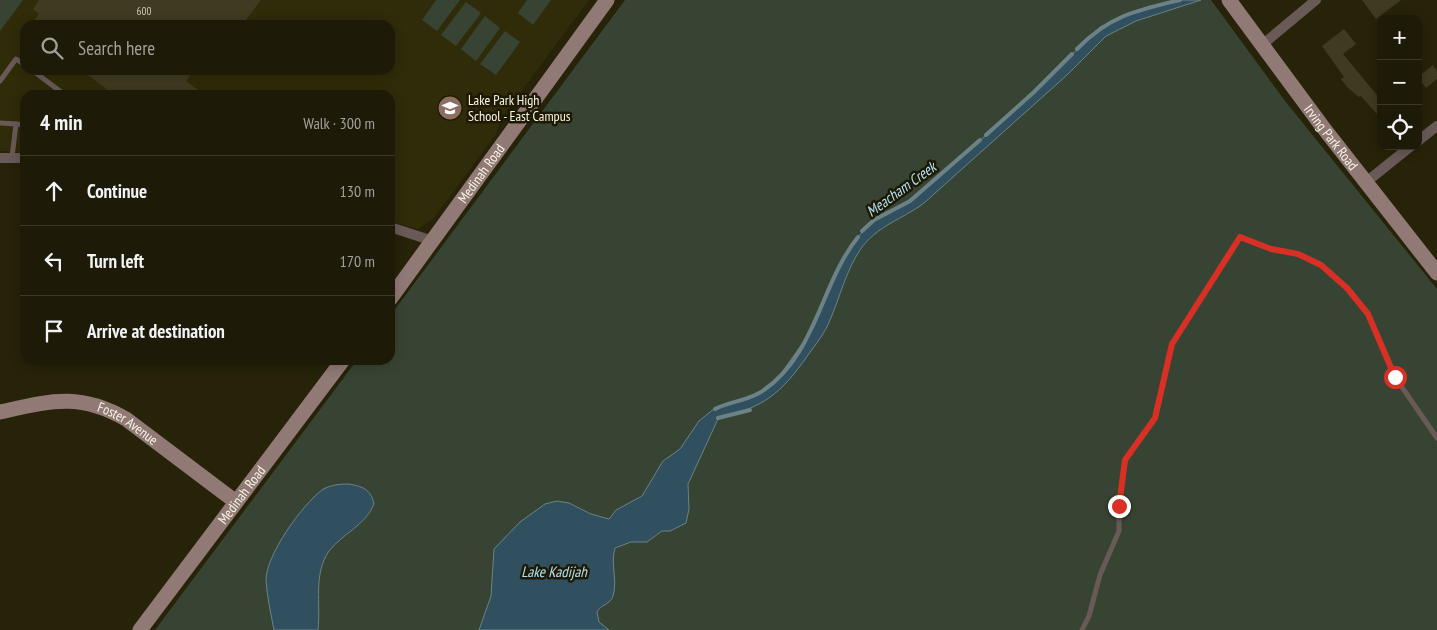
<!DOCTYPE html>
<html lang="en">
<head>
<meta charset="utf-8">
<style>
  body { margin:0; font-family:"PT Sans Narrow",sans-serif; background:#252311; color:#f1f3f6 }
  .controls { position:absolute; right:15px; top:15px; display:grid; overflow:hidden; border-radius:10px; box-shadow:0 2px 12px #0003 }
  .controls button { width:45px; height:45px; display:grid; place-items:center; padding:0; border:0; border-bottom:1px solid #3b3828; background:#1d1a07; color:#f1f3f6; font:25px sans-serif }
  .stop { position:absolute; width:15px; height:15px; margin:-11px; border:4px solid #d93025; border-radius:50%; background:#fff }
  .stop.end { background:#d93025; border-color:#fff; box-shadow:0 1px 5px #0008 }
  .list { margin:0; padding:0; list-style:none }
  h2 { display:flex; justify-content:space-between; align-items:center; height:65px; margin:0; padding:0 20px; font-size:21px }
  h2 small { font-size:16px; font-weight:400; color:#a0a19b }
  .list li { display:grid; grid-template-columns:32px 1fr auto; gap:15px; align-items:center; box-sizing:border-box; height:70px; padding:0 20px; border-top:1px solid #3b3828 }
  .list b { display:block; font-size:19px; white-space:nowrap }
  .list em { font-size:16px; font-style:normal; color:#a0a19b }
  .icon { flex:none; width:28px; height:28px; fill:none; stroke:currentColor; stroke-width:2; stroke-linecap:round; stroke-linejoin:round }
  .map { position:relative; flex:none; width:1437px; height:630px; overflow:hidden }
  .search { position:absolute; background:#1d1a07; box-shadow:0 2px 12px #0003; left:20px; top:20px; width:375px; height:55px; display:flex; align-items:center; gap:12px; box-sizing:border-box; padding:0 18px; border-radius:15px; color:#a0a19b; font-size:19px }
  .panel { position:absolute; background:#1d1a07; box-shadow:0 2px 12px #0003; left:20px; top:90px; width:375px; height:275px; border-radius:15px }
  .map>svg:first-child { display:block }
</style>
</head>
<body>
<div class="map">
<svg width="1437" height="630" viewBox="0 0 1437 630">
  <rect width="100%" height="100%" fill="#272309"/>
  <!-- built -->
  <path fill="#302b08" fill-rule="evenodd" d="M0 0H589L500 120 496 134 434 218 418 229 390 221V95H25V152L0 151ZM25 25H390V70H25Z"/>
  <!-- green -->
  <g fill="#384433">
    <polygon points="0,0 23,0 0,31"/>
    <polygon points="436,0 460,0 437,31 422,20"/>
    <polygon points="527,0 551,0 533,25 518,13"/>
    <polygon points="625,0 1211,0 1285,101 1437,289 1437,630 155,630 357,360 390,360 390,316"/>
    <polygon points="466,2 481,13 456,46 441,35"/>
    <polygon points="485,16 500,28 476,61 461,49"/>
    <polygon points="505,31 520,42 496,75 480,64"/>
  </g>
  <!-- water -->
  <g fill="#31505f" stroke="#6c8287">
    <path d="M1180 0H1201L1136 21 1106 36 1067 75 924 203C903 219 876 226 860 250 846 271 840 297 830 320 825 333 816 344 808 355 780 395 765 406 718 419L688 484 689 509 686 523 670 531H662L647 542H631L615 548C610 564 618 580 613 596 611 604 600 605 597 612L599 622 609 630H479L491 596 494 549 520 522 545 504 557 501 569 503 591 514 609 519 616 510 642 496 663 461 680 449 699 421 715 408 749 399 765 390 778 378 814 327 834 278 854 241 874 220 910 201 928 187 1034 92 1100 27 1124 15Z"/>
    <path d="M348 484C362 486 371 489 374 504 366 525 342 534 329 551 313 574 321 604 318 630H274C271 614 267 597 266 580 266 555 302 505 322 490 330 485 339 484 348 484Z"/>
  </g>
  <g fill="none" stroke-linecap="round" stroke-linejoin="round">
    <!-- stream -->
    <g stroke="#6c8287" stroke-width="4">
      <path d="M1077 49C1109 16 1137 10 1180 0"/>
      <polyline points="986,135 1034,92 1072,54"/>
      <polyline points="862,231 874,220 910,201 980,140"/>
      <path d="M715 409C730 401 749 401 764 390 816 354 821 283 858 237"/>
      <polyline points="718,418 750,410"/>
    </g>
  </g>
  <!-- building -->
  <g fill="#3f3a21">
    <polygon points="39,0 261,0 242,25 31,25 39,14 33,9"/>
    <polygon points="1362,0 1401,0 1376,19"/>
    <polygon points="1344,29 1356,44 1343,54 1381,100 1381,119 1361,96 1359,97 1348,88 1341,79 1344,77 1322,46"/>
    <polygon points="1433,65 1437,71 1437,79 1426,88 1418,77"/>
    <polygon points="81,70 194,70 186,81 205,95 115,95"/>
  </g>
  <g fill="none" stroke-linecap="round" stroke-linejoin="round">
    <!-- lane -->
    <g stroke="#695a58" stroke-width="5">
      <polyline points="32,70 65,95"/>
      <polyline points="0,81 16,59 25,65"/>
      <polyline points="0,123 16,124 12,157"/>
      <polyline points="16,124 25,125"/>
      <polyline points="1082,630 1089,616 1100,575 1119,531 1119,506 1125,460 1155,418 1172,344 1240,237 1271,249 1298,254 1321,265 1347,288 1368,314 1395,377 1437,438"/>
    </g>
    <!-- street -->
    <g stroke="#695a58" stroke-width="10">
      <polyline points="1262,45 1316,0"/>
      <polyline points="1418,141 1437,126"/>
      <polyline points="0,158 25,158"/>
      <polyline points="1365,183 1411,146"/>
      <polyline points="390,227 433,241"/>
    </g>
    <!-- secondary -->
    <g stroke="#917976" stroke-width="15">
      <path id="s1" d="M1229 0 1322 126 1437 273"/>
      <path id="s2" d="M390 299 607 0"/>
      <path id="s3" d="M0 412C50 401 79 392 126 419L236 502"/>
      <path id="s4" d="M140 630 343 360"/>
    </g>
  </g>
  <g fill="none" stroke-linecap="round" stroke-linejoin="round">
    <!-- route -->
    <polyline stroke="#d93025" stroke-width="6" points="1119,506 1125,460 1155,418 1172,344 1240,237 1271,249 1298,254 1321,265 1347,288 1368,314 1395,377"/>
  </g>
  <!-- icons -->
  <defs>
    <symbol id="school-disc" viewBox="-11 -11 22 22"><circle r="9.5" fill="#8d6e63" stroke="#1e1902"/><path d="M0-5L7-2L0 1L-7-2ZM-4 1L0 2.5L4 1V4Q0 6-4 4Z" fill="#fff"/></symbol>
  </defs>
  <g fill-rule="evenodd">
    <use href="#school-disc" x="436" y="94" width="28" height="28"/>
  </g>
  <g text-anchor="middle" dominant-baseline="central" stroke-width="5" stroke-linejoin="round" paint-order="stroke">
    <!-- number labels -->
    <g font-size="11" fill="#c9c6b4">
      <text x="144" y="11">600</text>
    </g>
    <!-- poi labels -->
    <g font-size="14" fill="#f7f5e5" stroke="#1e1902" text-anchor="start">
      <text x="468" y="100">Lake Park High<tspan x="468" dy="16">School - East Campus</tspan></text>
    </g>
    <!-- street labels -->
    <g font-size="14" fill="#f7f5e5" stroke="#1e1902">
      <text stroke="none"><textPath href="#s1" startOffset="171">Irving Park Road</textPath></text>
      <text stroke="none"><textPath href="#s2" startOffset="155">Medinah Road</textPath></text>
      <text stroke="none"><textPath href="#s3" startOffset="134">Foster Avenue</textPath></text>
      <text stroke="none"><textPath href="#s4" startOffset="169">Medinah Road</textPath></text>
    </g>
    <!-- water labels -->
    <g font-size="15" font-style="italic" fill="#b1e1f8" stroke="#1e1902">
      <text transform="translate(901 189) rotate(-36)">Meacham Creek</text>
      <text x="554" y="571">Lake Kadijah</text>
    </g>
  </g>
</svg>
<div class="controls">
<button>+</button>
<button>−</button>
<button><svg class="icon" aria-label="locate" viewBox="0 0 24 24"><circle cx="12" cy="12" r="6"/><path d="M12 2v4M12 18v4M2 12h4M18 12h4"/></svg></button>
</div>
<div class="stop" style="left:1395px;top:377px"></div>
<div class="stop end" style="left:1119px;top:506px"></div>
<div class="search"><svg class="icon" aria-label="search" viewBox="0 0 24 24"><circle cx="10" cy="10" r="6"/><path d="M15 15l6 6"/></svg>Search here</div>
<section class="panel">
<h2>4 min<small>Walk · 300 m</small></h2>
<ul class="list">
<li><svg class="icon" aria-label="ahead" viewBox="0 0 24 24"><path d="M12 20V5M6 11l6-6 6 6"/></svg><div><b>Continue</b></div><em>130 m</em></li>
<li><svg class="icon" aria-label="left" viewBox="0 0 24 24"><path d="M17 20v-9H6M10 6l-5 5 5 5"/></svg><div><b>Turn left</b></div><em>170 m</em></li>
<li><svg class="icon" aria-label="arrive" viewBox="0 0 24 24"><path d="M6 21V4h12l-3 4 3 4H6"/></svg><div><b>Arrive at destination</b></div></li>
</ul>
</section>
</div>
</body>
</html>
